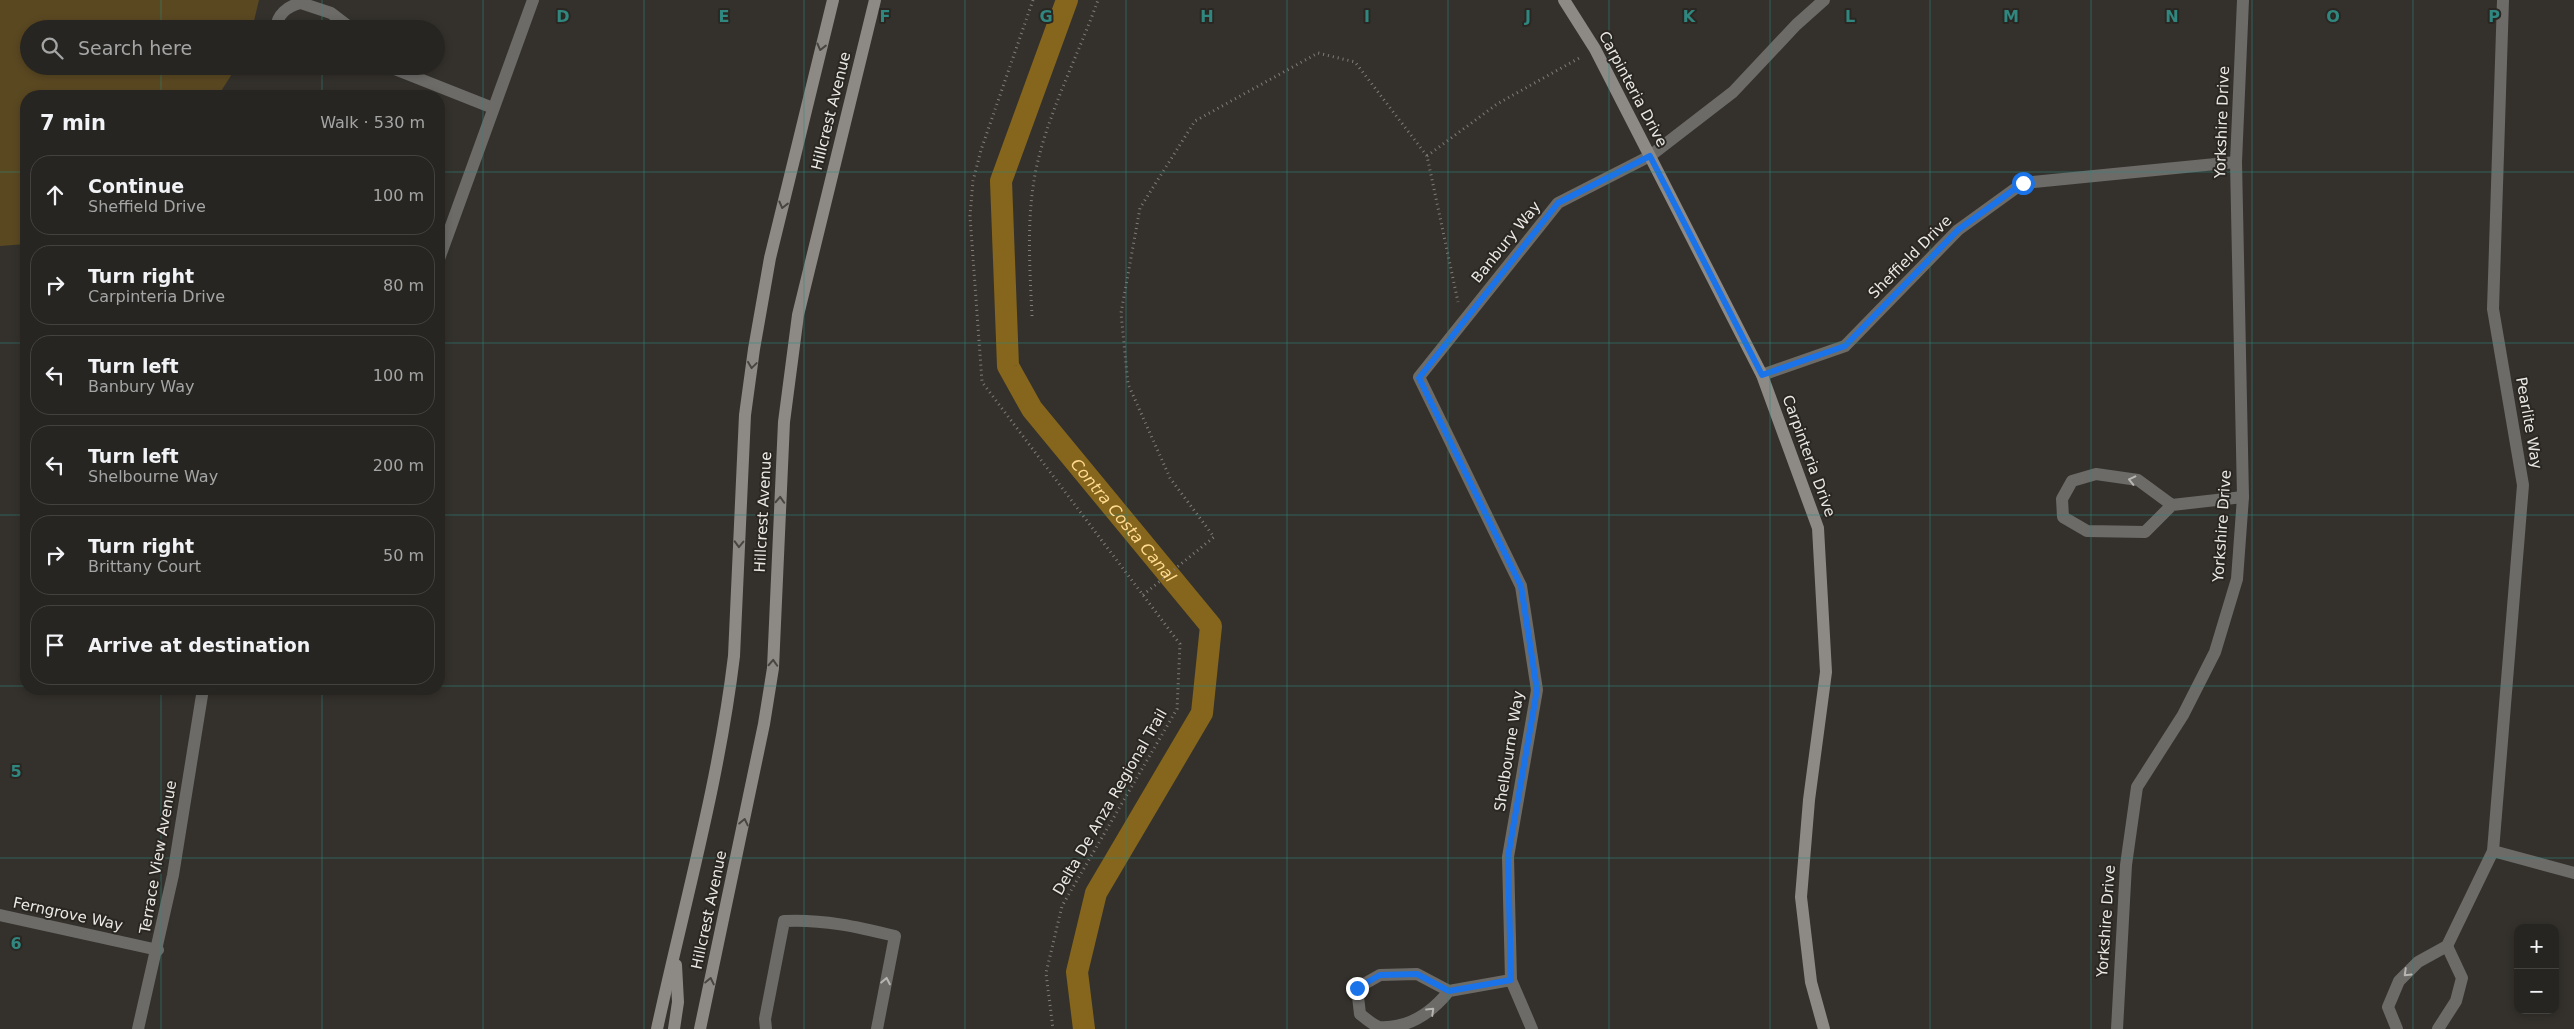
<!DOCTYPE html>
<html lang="en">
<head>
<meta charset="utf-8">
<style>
  body { margin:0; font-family:"DejaVu Sans",sans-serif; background:#33312e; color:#f1f3f6 }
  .controls { position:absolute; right:15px; bottom:15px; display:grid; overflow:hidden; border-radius:10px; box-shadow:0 2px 8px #0003 }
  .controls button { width:45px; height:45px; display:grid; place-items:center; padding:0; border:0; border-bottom:1px solid #43423f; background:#272521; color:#f1f3f6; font:25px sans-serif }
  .stop { position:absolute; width:15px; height:15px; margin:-11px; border:4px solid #1a73e8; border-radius:50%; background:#fff }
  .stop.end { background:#1a73e8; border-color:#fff; box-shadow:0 1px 5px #0008 }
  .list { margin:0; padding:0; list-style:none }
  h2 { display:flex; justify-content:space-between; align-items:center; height:65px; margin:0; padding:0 20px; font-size:21px }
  h2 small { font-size:16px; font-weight:400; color:#a4a5a5 }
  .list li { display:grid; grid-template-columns:32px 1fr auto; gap:15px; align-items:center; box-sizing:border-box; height:80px; margin:0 10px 10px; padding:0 10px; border:1px solid #43423f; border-radius:20px }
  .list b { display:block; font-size:19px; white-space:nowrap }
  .list p { margin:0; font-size:16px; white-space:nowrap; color:#a4a5a5 }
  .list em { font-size:16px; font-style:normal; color:#a4a5a5 }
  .icon { flex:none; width:28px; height:28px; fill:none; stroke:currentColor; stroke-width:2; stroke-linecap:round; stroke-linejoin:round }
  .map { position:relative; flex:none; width:2574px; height:1029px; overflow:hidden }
  .search { position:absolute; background:#272521; box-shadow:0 2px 8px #0003; left:20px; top:20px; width:425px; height:55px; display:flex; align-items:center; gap:12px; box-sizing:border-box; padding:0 18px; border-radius:28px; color:#a4a5a5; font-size:19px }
  .panel { position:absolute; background:#272521; box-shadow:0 2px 8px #0003; left:20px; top:90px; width:425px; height:605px; border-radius:20px }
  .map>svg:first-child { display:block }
</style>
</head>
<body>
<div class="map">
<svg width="2574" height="1029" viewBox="0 0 2574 1029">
  <rect width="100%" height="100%" fill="#34312c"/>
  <!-- green -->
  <polygon fill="#5a4821" points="0,0 259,0 252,29 29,29 29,66 237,66 218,96 26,96 26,244 0,246"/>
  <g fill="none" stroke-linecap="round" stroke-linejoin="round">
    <!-- canal -->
    <path stroke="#85661c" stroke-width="22" id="s1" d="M1067 0 1001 181 1008 366 1032 409 1211 626 1202 713 1096 893 1077 972 1084 1029"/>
    <!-- path -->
    <g stroke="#807d79" stroke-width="3" stroke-dasharray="1 4" stroke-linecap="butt">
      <polyline points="1033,0 981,150 973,181 970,216 982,382 1180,644 1177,709 1062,906 1046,973 1053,1029"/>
      <polyline points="1427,156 1497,104 1581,57"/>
      <path d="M1032 316C1030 273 1027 229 1033 187 1041 126 1077 59 1098 0"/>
      <polyline points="1143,595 1214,537 1170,478 1128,384 1121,313 1140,208 1195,121 1318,53 1355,62 1427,156 1458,302"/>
    </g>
    <!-- lane -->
    <path stroke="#6c6b68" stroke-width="12" d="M766 1029 765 1019 784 921C823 919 858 927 895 936L877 1029"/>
    <!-- street -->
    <g stroke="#6c6b68" stroke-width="12">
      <path d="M276 29C277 14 288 6 301 3L331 13 352 29"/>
      <polyline points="313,66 324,69 339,66"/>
      <polyline points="387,66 493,108"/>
      <polyline points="439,259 533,0"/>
      <polyline points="1762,375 1845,346 1958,230 2023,183 2236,162"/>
      <polyline points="2172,505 2138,480 2096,474 2072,481 2062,499 2063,517 2087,531 2145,532 2172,505 2243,497"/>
      <polyline points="2493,851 2574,873"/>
      <polyline points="0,915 158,950"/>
      <path d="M1449 991C1432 1012 1410 1029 1379 1027 1373 1025 1365 1018 1360 1014L1357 988 1380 975 1417 974 1449 991 1511 980"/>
      <polyline points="138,1029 173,875 203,689"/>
      <polyline points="1532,1029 1511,980 1508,857 1537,690 1521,586 1419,377 1558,203 1650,156 1733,92 1796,25 1824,0"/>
      <polyline points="2117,1029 2126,865 2137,787 2183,715 2215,652 2237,579 2243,497 2236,162 2243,0"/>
      <polyline points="2397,1029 2388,1007 2399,981 2418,962 2447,946 2493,851 2523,485 2493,309 2503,0"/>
      <polyline points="2438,1029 2456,1001 2462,978 2447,946"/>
    </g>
    <!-- secondary -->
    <g stroke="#8d8a86" stroke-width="12">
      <polyline points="1564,0 1595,49 1762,375 1818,528 1826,672 1809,800 1801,897 1811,982 1824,1029"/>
      <path d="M657 1029C684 905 719 782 734 656L745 415 754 349 770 258 833 0"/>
      <polyline points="674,1029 678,1002 676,965"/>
      <polyline points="700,1029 764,724 773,668 784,422 798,315 875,0"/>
    </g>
  </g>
  <!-- one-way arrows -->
  <defs><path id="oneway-chevron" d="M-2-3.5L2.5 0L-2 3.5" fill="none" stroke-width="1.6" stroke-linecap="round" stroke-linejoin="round" transform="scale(1.25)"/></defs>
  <g stroke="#484540">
    <use href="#oneway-chevron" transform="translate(821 47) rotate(104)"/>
    <use href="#oneway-chevron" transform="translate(783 205) rotate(104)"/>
    <use href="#oneway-chevron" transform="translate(752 365) rotate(98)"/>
    <use href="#oneway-chevron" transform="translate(780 500) rotate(-87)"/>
    <use href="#oneway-chevron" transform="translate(739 544) rotate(92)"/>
    <use href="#oneway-chevron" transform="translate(773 663) rotate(-87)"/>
    <use href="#oneway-chevron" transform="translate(744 822) rotate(-78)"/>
    <use href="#oneway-chevron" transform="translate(710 981) rotate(-78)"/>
  </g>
  <g stroke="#b8b6b3">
    <use href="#oneway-chevron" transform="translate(2132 480) rotate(-167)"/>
    <use href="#oneway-chevron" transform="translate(2407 973) rotate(136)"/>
    <use href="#oneway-chevron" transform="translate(886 981) rotate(-79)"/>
    <use href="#oneway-chevron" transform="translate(1431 1011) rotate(-44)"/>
  </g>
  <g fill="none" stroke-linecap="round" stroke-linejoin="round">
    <!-- route -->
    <polyline stroke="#1a73e8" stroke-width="6" points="1357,988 1380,975 1417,974 1449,991 1511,980 1508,857 1537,690 1521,586 1419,378 1558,203 1650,156 1762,375 1845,346 1958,230 2023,183"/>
  </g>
  <!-- grid -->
  <path fill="none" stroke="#308780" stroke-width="1" stroke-opacity="0.55" d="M161 0V29M322 0V29M483 0V1029M644 0V1029M804 0V1029M965 0V1029M1126 0V1029M1287 0V1029M1448 0V1029M1609 0V1029M1770 0V1029M1930 0V1029M2091 0V1029M2252 0V1029M2413 0V1029M161 66V96M322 66V96M0 172H26M439 172H2574M0 343H26M439 343H2574M0 515H26M439 515H2574M0 686H26M439 686H2574M161 689V1029M322 689V1029M0 858H2574"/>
  <g text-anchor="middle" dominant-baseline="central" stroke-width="4" stroke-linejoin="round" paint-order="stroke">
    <!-- street labels -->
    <g font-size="15" fill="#eae8e5" stroke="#2a2722">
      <text transform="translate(1633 89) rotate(62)">Carpinteria Drive</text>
      <text transform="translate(831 111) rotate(-76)">Hillcrest Avenue</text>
      <text transform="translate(2222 122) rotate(-88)">Yorkshire Drive</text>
      <text transform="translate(1506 242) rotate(-51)">Banbury Way</text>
      <text transform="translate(1910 257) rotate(-45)">Sheffield Drive</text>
      <text transform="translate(2529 423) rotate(80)">Pearlite Way</text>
      <text transform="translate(1809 456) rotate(70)">Carpinteria Drive</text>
      <text transform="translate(763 512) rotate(-87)">Hillcrest Avenue</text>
      <text transform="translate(2222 526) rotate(-86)">Yorkshire Drive</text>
      <text transform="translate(1509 751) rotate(-81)">Shelbourne Way</text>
      <text transform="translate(1110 802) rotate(-60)">Delta De Anza Regional Trail</text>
      <text transform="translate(158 857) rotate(-80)">Terrace View Avenue</text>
      <text transform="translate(709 910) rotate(-78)">Hillcrest Avenue</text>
      <text transform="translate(68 914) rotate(12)">Ferngrove Way</text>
      <text transform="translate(2106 921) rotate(-86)">Yorkshire Drive</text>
    </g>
    <!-- water labels -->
    <g font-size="16" font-style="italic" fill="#ffda8f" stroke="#2a2722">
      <text stroke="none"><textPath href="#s1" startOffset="571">Contra Costa Canal</textPath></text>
    </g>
  </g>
  <g font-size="16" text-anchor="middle" font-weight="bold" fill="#308780" stroke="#2a2722" stroke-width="4" stroke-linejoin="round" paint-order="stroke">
    <text x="563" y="22">D</text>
    <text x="724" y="22">E</text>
    <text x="885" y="22">F</text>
    <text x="1046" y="22">G</text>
    <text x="1207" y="22">H</text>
    <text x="1367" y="22">I</text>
    <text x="1528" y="22">J</text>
    <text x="1689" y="22">K</text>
    <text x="1850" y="22">L</text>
    <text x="2011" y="22">M</text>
    <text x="2172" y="22">N</text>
    <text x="2333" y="22">O</text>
    <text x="2494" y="22">P</text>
    <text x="16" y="777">5</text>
    <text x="16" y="949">6</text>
  </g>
</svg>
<div class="controls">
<button>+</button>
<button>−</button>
</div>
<div class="stop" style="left:2023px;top:183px"></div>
<div class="stop end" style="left:1357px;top:988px"></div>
<div class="search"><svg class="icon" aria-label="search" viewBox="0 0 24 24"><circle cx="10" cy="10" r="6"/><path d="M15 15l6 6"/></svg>Search here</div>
<section class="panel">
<h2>7 min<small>Walk · 530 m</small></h2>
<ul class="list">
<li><svg class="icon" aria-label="ahead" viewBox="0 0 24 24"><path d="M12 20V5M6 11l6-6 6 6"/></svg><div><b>Continue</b><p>Sheffield Drive</p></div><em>100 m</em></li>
<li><svg class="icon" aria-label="right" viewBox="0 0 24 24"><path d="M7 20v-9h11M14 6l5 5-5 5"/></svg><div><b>Turn right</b><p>Carpinteria Drive</p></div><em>80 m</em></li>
<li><svg class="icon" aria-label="left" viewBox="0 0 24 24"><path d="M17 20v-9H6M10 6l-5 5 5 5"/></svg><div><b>Turn left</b><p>Banbury Way</p></div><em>100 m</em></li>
<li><svg class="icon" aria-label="left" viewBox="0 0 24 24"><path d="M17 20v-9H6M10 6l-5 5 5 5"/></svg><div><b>Turn left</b><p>Shelbourne Way</p></div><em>200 m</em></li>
<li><svg class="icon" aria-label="right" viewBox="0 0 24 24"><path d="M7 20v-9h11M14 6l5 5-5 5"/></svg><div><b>Turn right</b><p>Brittany Court</p></div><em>50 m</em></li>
<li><svg class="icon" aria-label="arrive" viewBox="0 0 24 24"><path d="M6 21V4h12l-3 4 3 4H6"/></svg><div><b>Arrive at destination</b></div></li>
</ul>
</section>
</div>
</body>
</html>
